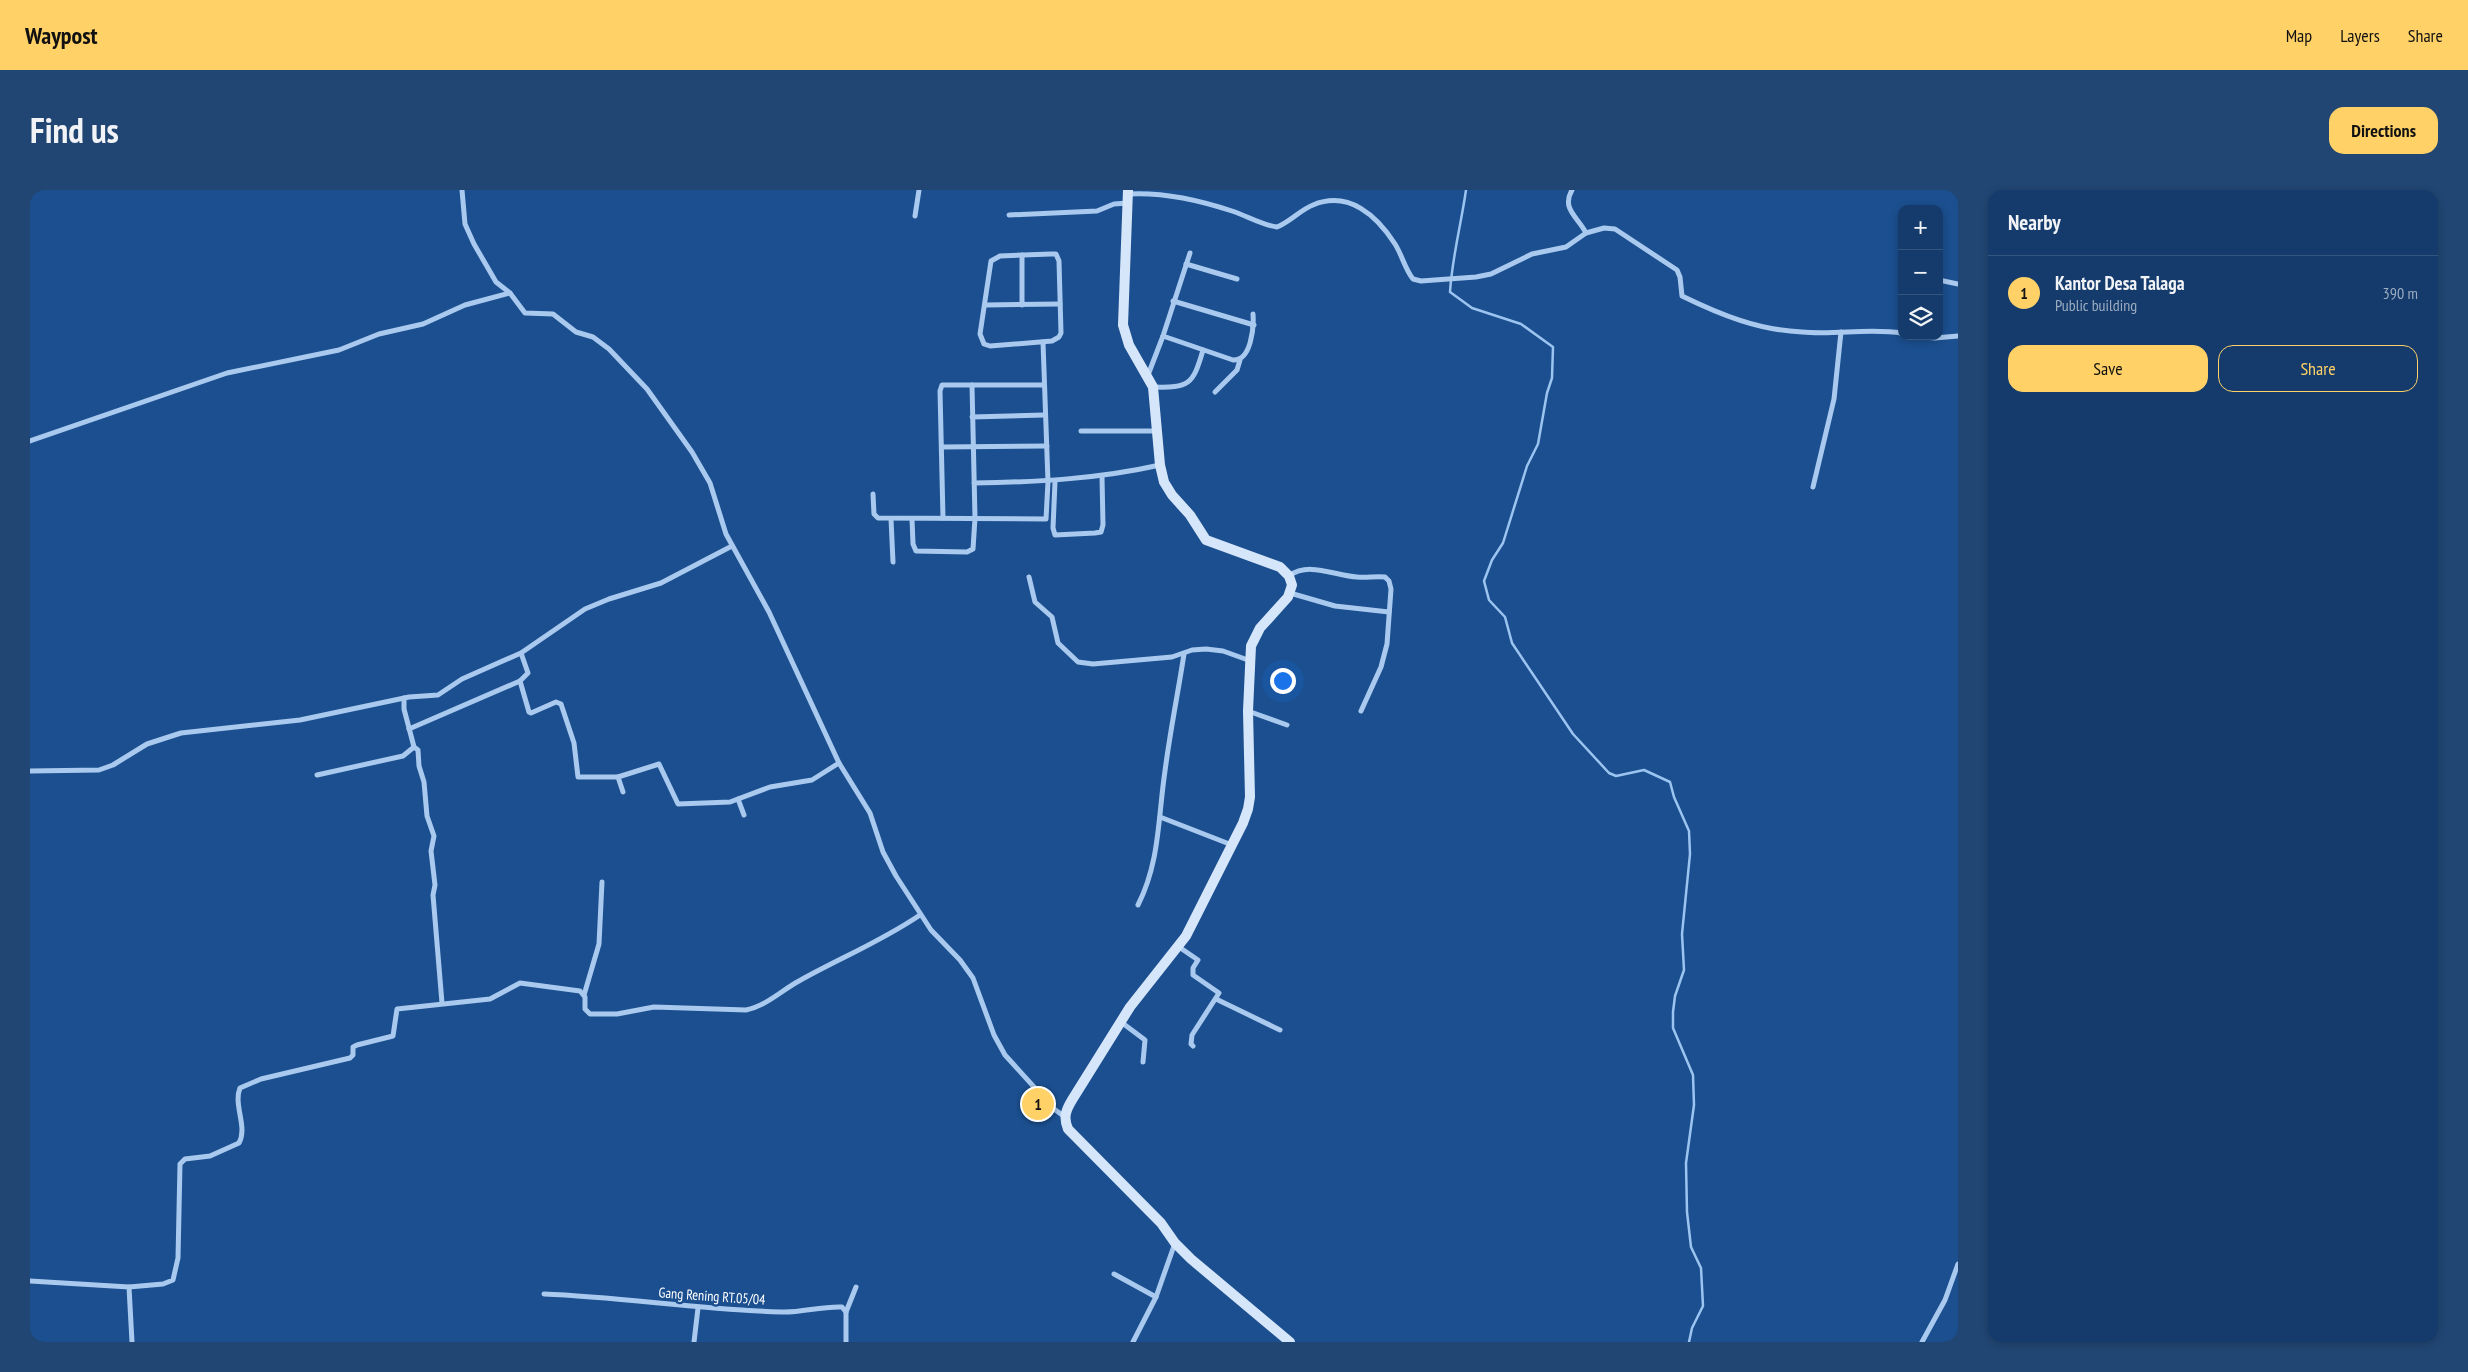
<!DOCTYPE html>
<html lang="en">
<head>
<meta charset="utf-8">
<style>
  body { margin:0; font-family:"PT Sans Narrow",sans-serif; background:#214673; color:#f1f3f6 }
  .controls { position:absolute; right:15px; top:15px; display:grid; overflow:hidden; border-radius:10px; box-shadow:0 2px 8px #0003 }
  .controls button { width:45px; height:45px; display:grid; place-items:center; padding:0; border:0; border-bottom:1px solid #33557e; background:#143b6b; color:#f1f3f6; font:25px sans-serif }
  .you { position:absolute; left:1252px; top:490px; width:18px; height:18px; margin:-12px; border:4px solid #fff; border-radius:50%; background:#1a73e8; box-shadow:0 0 0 8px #1a73e833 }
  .badge { display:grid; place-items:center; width:32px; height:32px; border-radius:50%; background:#ffd166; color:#111; font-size:16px; font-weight:700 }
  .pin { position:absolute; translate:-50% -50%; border:2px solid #fff; box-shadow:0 1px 5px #0006 }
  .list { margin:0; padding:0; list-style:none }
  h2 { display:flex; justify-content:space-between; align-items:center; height:65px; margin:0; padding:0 20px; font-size:21px }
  h2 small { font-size:16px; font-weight:400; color:#9dadc1 }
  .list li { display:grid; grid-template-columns:32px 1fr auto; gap:15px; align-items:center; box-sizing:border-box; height:75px; padding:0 20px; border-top:1px solid #33557e }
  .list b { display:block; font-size:19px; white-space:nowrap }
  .list p { margin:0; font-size:16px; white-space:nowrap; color:#9dadc1 }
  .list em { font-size:16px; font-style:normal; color:#9dadc1 }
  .actions { display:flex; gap:10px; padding:15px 20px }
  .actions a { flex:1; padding:11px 0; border:1px solid #ffd166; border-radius:15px; text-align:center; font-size:18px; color:#ffd166 }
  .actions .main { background:#ffd166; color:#111 }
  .icon { flex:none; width:28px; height:28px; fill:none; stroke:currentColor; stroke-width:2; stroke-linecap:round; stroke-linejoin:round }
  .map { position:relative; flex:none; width:1928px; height:1152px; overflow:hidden; border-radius:15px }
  header { display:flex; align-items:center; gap:30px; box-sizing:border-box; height:70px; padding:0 25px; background:#ffd166; color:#111 }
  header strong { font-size:24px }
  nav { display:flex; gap:28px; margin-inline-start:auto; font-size:18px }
  .intro { display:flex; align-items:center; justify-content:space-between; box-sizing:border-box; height:120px; padding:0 30px }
  h1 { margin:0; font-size:35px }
  .button { padding:12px 22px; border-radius:15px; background:#ffd166; color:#111; font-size:18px; font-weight:700 }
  main { display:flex; gap:30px; padding:0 30px }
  aside { flex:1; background:#143b6b; border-radius:15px; box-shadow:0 2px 8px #0003 }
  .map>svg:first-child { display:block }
</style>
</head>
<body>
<header>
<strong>Waypost</strong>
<nav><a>Map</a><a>Layers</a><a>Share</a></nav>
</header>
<div class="intro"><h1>Find us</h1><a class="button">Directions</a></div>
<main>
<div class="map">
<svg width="1928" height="1152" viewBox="0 0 1928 1152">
  <rect width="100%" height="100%" fill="#1b4f8f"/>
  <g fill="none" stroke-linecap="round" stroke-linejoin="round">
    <!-- stream -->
    <path stroke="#9cc4f0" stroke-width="2.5" d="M1436 0C1431 35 1422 68 1420 102L1442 118 1491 134 1523 157 1522 188 1517 203 1508 254 1497 276 1473 353 1462 370 1454 391 1459 410 1475 427 1482 453 1543 544 1579 583 1586 586 1614 580 1640 592 1644 607 1659 641 1660 664 1652 744 1654 780 1645 806 1643 822V838L1663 885 1664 915 1656 973 1657 1022 1661 1057 1671 1078 1673 1116 1662 1138 1659 1152"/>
    <!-- street -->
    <g stroke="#a9c9ee" stroke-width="5">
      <polyline points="432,0 435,34 444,54 466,92 480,103 495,123 523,124 546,142 563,147 579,159 617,199 662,262 680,293 696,344 739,422 809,573 840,623 853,662 866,686 901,740 930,770 943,788 964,845 975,865 1024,919 1035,927"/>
      <path d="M1542 0C1531 19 1548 27 1556 43"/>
      <path d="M1098 4C1133 2 1169 10 1202 21 1217 26 1232 35 1247 37 1260 32 1270 20 1283 15 1319 0 1347 26 1365 54 1372 65 1375 79 1383 89L1391 91 1446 87 1461 84 1502 64 1536 57 1556 43 1574 38 1585 39 1647 80 1650 87 1652 106C1691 125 1728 140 1772 142 1805 145 1839 138 1872 143"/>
      <polyline points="979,25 1067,21 1084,14 1098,13"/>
      <polyline points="885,26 889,0"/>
      <path d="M1160 63 1133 146 1203 170C1221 171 1224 138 1223 124"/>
      <polygon points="1021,64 1026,64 1029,71 1031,143 1029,147 1022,151 960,156 954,154 950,144 961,71 970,66"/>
      <polyline points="992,65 992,115"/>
      <polyline points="1156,74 1207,89"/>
      <polyline points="1909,90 1928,94"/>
      <polyline points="1143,111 1224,135"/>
      <polyline points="956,115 1030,114"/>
      <polyline points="1870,143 1872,130"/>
      <polyline points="1885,146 1905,148 1928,146"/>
      <polyline points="1118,185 1133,146"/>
      <path d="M1123 197C1159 198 1163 195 1173 160"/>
      <polyline points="1185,202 1207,180 1210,170"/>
      <polyline points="942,227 1015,225"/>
      <polyline points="1051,241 1125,241"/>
      <polyline points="0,251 197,183 309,160 349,144 393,134 435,115 480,103"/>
      <polyline points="912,257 1017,256"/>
      <polyline points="1025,292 1023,338 1025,345 1065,343 1071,342 1073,335 1072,287"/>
      <path d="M944 293C1007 292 1068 289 1130 275"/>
      <polyline points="1783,297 1804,209 1811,142"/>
      <polyline points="843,304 844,324 848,328 1016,329 1018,292 1013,152"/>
      <polyline points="913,328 910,201 912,195 1014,195"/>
      <polyline points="861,329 863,372"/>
      <polyline points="882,329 883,354 886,361 937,362 943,359 945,328 942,195"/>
      <path d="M1259 386C1279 371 1305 386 1327 387 1336 388 1346 386 1355 387L1359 391 1361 399 1357 454 1351 477 1331 521"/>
      <polyline points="999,387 1005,412 1022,427 1028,453 1048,472 1063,474 1142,467 1162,460 1176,459 1193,461 1218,470"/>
      <polyline points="1260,403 1305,416 1359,422"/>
      <polyline points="490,491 499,522 501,523 526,512 531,514 544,553 548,587 588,587 593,602"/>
      <polyline points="374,508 374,519 384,557 388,560 389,576 394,592 397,626 404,646 401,661 405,695 403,705 412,813"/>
      <polyline points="1218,521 1257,535"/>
      <polyline points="379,539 490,491 498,483 491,463"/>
      <polyline points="0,581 69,580 83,575 117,554 151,543 270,530 379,507 408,505 432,489 491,463 555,419 579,409 631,393 702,356"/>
      <polyline points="287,585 373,566 384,557"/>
      <polyline points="588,587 629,574 648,614 700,612 740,597 782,590 809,573"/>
      <polyline points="708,609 714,625"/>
      <polyline points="1130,627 1202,655"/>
      <path d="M1108 715C1130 672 1128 627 1135 581 1140 542 1148 503 1154 464"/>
      <polyline points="1149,757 1168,770 1163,778 1163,785 1189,803 1162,845 1161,854 1163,856"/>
      <polyline points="554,805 569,754 572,692"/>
      <polyline points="1186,809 1250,840"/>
      <polyline points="1091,832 1115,850 1113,872"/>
      <polyline points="1084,1084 1126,1107"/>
      <polyline points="0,1091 99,1097 102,1152"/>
      <path d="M99 1097 133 1094 143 1090 148 1068 150 974 155 969 180 966 209 953C218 937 203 915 210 898L231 889 320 868 323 865V857L327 855 363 846 367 819 460 809 490 793 550 801 555 807V819L560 824H587L624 817 716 820C736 816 752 800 769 791 810 768 852 751 890 725"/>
      <path d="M514 1104C593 1107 671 1120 751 1122 771 1123 791 1116 812 1117L816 1122V1152"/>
      <polyline points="816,1122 826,1097"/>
      <polyline points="664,1152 668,1118"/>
      <polyline points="1103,1152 1126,1107 1145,1053"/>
      <polyline points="1892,1152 1915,1110 1928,1074"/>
    </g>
    <!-- secondary -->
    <path stroke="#d6e6fa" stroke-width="10" d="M1098 0 1093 135 1099 155 1123 197 1130 275 1134 292 1142 305 1160 325 1176 350 1250 377 1259 386 1262 395 1258 407 1230 438 1221 456 1218 521 1220 607 1218 619 1213 633 1156 746 1100 817 1042 910C1036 920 1033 927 1038 939L1131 1033 1145 1053 1161 1069 1260 1152"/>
  </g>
  <g text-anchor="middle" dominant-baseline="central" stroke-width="5" stroke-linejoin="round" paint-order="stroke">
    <!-- street labels -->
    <g font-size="14" fill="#fff" stroke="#1b4f8f">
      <text transform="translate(682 1106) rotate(4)">Gang Rening RT.05/04</text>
    </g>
  </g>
</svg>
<div class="controls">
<button>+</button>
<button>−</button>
<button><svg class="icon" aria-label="layers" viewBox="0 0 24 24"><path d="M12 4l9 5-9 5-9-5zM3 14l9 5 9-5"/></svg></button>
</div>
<div class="you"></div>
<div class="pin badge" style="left:1008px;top:914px">1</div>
</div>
<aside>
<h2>Nearby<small></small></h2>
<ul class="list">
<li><span class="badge">1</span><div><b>Kantor Desa Talaga</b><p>Public building</p></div><em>390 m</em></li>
</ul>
<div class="actions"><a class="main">Save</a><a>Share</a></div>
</aside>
</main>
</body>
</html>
